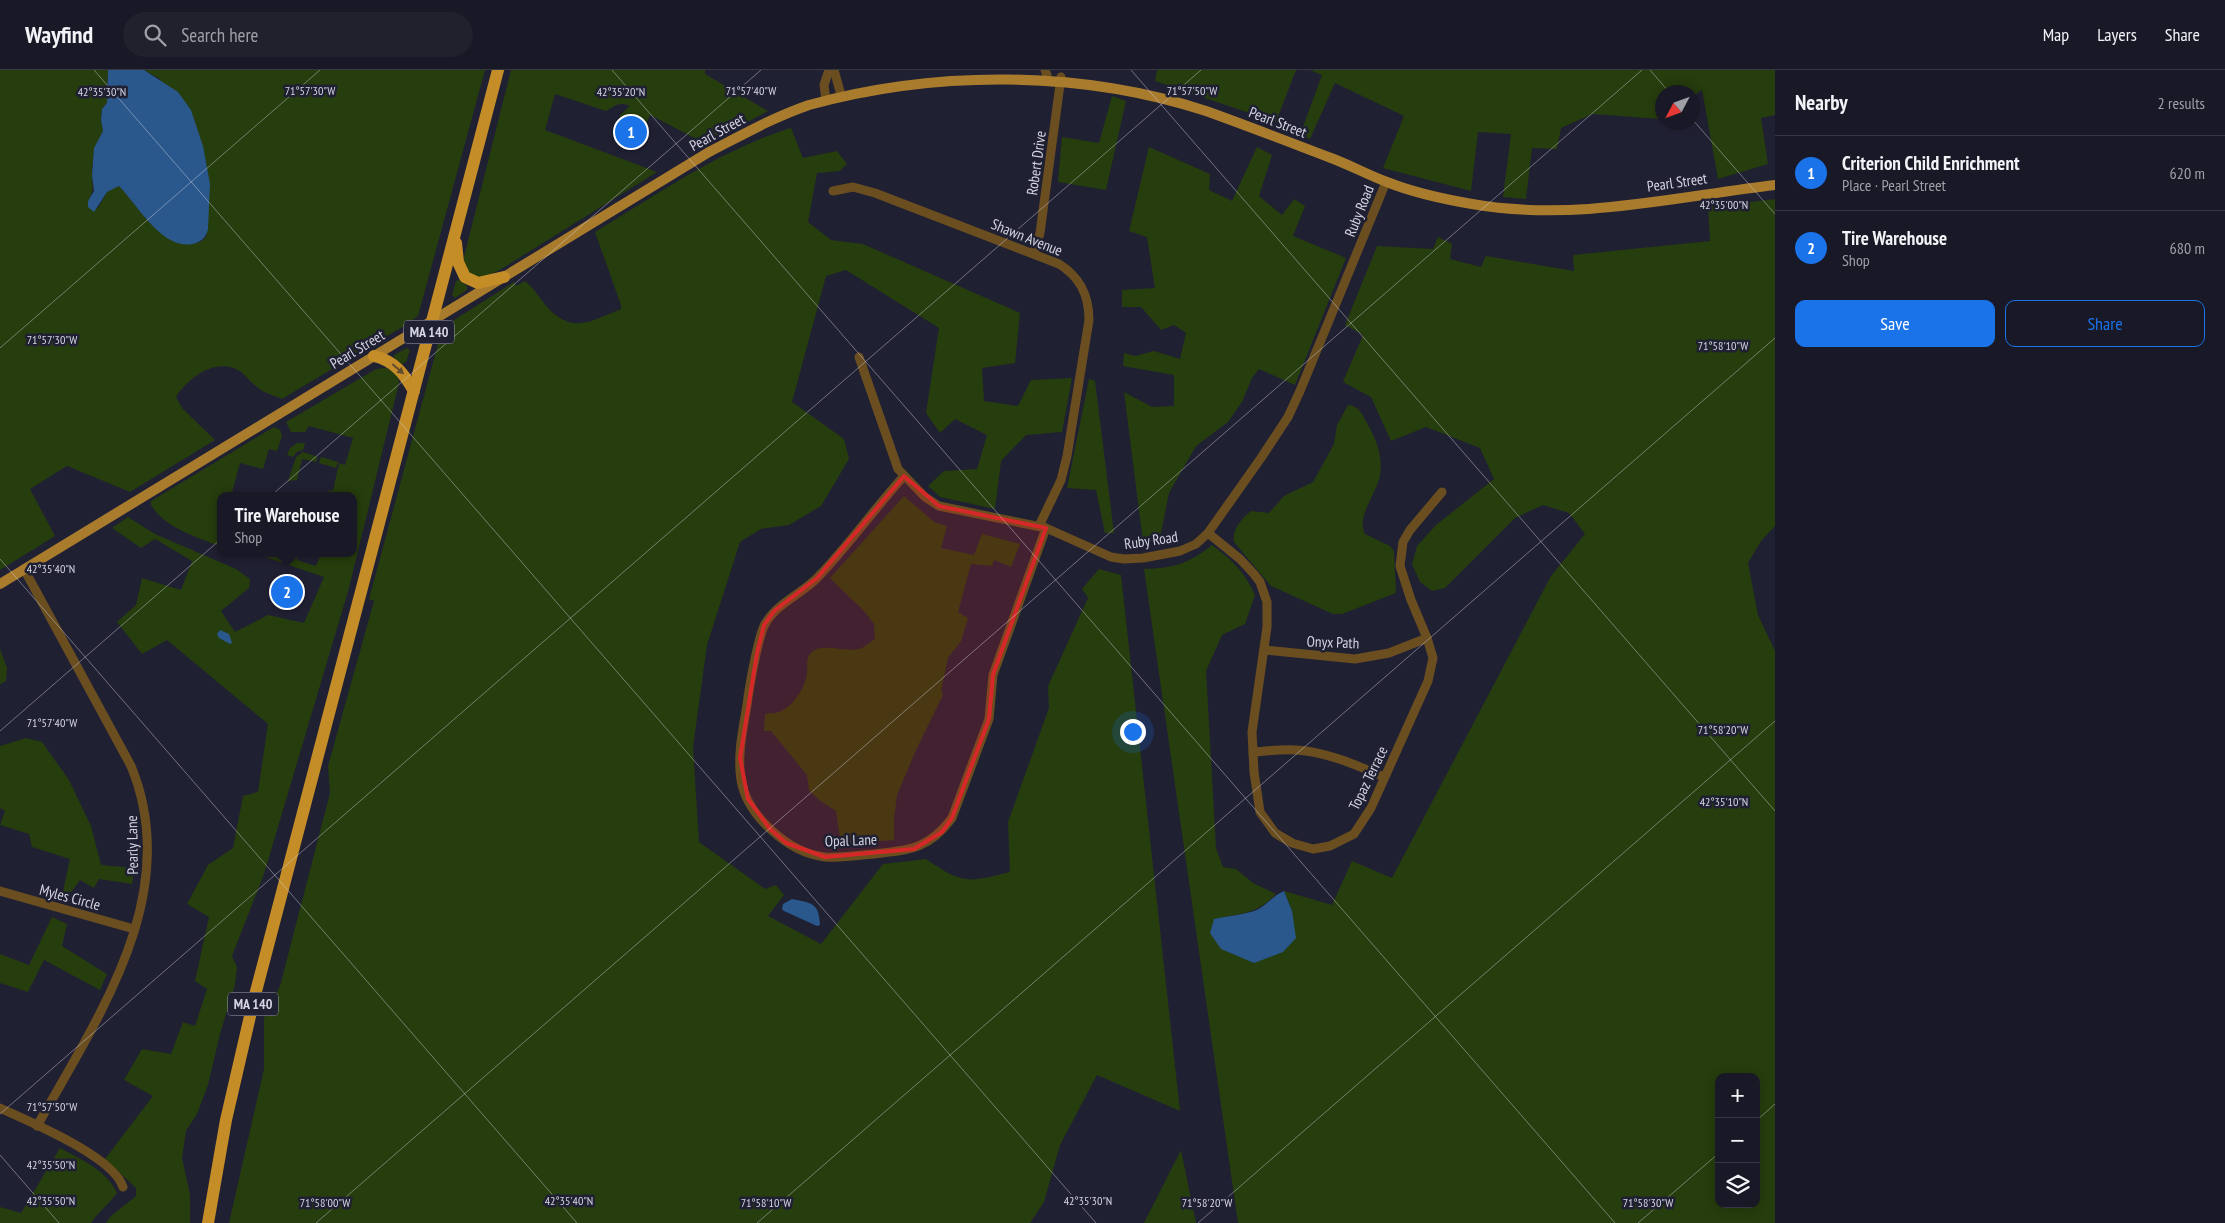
<!DOCTYPE html>
<html lang="en">
<head>
<meta charset="utf-8">
<style>
  body { margin:0; font-family:"PT Sans Narrow",sans-serif; background:#21212e; color:#f1f3f6 }
  .controls { position:absolute; right:15px; bottom:15px; display:grid; overflow:hidden; border-radius:10px; box-shadow:0 2px 12px #0003 }
  .controls button { width:45px; height:45px; display:grid; place-items:center; padding:0; border:0; border-bottom:1px solid #363743; background:#181826; color:#f1f3f6; font:25px sans-serif }
  .compass { position:absolute; left:1655px; top:15px; width:45px; height:45px; border-radius:50%; background:#181826; box-shadow:0 2px 12px #0003; rotate:229deg }
  .you { position:absolute; left:1132px; top:661px; width:18px; height:18px; margin:-12px; border:4px solid #fff; border-radius:50%; background:#1a73e8; box-shadow:0 0 0 8px #1a73e833 }
  .badge { display:grid; place-items:center; width:32px; height:32px; border-radius:50%; background:#1a73e8; color:#fff; font-size:16px; font-weight:700 }
  .pin { position:absolute; translate:-50% -50%; border:2px solid #fff; box-shadow:0 1px 5px #0006 }
  .popup { position:absolute; left:217px; top:422px; width:140px; height:65px; box-sizing:border-box; display:grid; place-content:center; border-radius:10px; background:#181826; filter:drop-shadow(0 1px 4px #0005); font-size:16px; white-space:nowrap; color:#9fa0a7 }
  .popup b { font-size:19px; color:#f1f3f6 }
  .popup::after { content:''; position:absolute; left:50%; top:100%; margin-left:-10px; border:10px solid transparent; border-top-color:#181826 }
  .list { margin:0; padding:0; list-style:none }
  h2 { display:flex; justify-content:space-between; align-items:center; height:65px; margin:0; padding:0 20px; font-size:21px }
  h2 small { font-size:16px; font-weight:400; color:#9fa0a7 }
  .list li { display:grid; grid-template-columns:32px 1fr auto; gap:15px; align-items:center; box-sizing:border-box; height:75px; padding:0 20px; border-top:1px solid #363743 }
  .list b { display:block; font-size:19px; white-space:nowrap }
  .list p { margin:0; font-size:16px; white-space:nowrap; color:#9fa0a7 }
  .list em { font-size:16px; font-style:normal; color:#9fa0a7 }
  .actions { display:flex; gap:10px; padding:15px 20px }
  .actions a { flex:1; padding:11px 0; border:1px solid #1a73e8; border-radius:10px; text-align:center; font-size:18px; color:#1a73e8 }
  .actions .main { background:#1a73e8; color:#fff }
  .icon { flex:none; width:28px; height:28px; fill:none; stroke:currentColor; stroke-width:2; stroke-linecap:round; stroke-linejoin:round }
  .map { position:relative; flex:none; width:1775px; height:1153px; overflow:hidden }
  header { display:flex; align-items:center; gap:30px; box-sizing:border-box; height:70px; padding:0 25px; background:#181826; border-bottom:1px solid #363743 }
  header strong { font-size:24px }
  nav { display:flex; gap:28px; margin-inline-start:auto; font-size:18px }
  .search { width:350px; height:45px; background:#21212e; display:flex; align-items:center; gap:12px; box-sizing:border-box; padding:0 18px; border-radius:28px; color:#9fa0a7; font-size:19px }
  main { display:flex }
  aside { flex:1; background:#181826 }
  .map>svg:first-child { display:block }
</style>
</head>
<body>
<header>
<strong>Wayfind</strong>
<div class="search"><svg class="icon" aria-label="search" viewBox="0 0 24 24"><circle cx="10" cy="10" r="6"/><path d="M15 15l6 6"/></svg>Search here</div>
<nav><a>Map</a><a>Layers</a><a>Share</a></nav>
</header>
<main>
<div class="map">
<svg width="1775" height="1153" viewBox="0 0 1775 1153">
  <rect width="100%" height="100%" fill="#202033"/>
  <!-- green -->
  <g fill="#263d0d" fill-rule="evenodd">
    <path d="M0 0H108L107 33 102 39 101 49 103 61C96 73 92 90 92 104 92 117 95 119 88 131L98 138 107 122 119 115C128 125 135 136 144 146 154 157 180 167 193 174L202 171 207 165 160 9 144 0H485L418 246 404 256 282 329C276 326 267 324 261 320 253 315 248 308 241 302 217 286 189 307 176 327L182 338 215 370 130 422 67 396 30 419 55 466 0 500Z"/>
    <path d="M511 0H705V4L768 41 706 74 650 45 645 57 619 46 630 36C620 31 615 36 606 41L555 24 545 60 657 102 498 201 482 208 471 206 463 191Z"/>
    <polygon points="1157,0 1296,0 1276,52 1155,11"/>
    <polygon points="1310,0 1775,0 1775,45 1761,48 1768,94 1718,109 1702,20 1693,26 1692,22 1662,22 1661,49 1592,44 1561,58 1557,79 1532,78 1526,129 1503,127 1511,64 1478,62 1471,121 1383,98 1404,46 1335,13 1310,69 1300,65 1322,5"/>
    <polygon points="1112,26 1126,31 1106,120 1058,112 1062,67 1099,73"/>
    <path d="M791 58 803 88 837 81 847 94 840 101 817 103 808 152 831 170 863 174 1020 243 1015 293 982 298 984 331 1018 336 1031 310 1072 308 1062 362 1026 365 1001 391 995 439 940 427 928 416 944 401 977 399 987 365 955 349 940 363 926 343 939 258 846 200 826 206 792 332 844 369 849 389 821 436 789 455 761 459 740 472 707 575 693 677 699 772 765 819 776 815 784 825 768 846 821 874 883 794 926 789C962 814 968 813 1010 802L1008 752 1049 638 1048 616 1088 528 1082 519 1099 499 1121 505 1180 1041 1097 1005 1060 1075 1044 1132 1030 1153H229L264 999V948L280 916 330 723 328 696 374 531 369 529 441 263 451 252 514 212 516 216 525 211C535 219 540 229 548 238 573 265 593 250 621 239V235L595 162C658 124 720 80 791 58Z"/>
    <polygon points="1149,77 1210,104 1209,120 1232,131 1257,77 1272,85 1259,126 1282,145 1294,129 1305,136 1293,166 1346,188 1295,315 1259,299 1252,308 1242,332 1228,352 1196,376 1169,423 1161,463 1143,472 1124,322 1152,337 1174,336 1174,305 1123,296 1124,283 1135,286 1154,281 1180,289 1186,263 1174,255 1161,260 1141,237 1122,237 1122,220 1155,218 1147,167 1129,161"/>
    <path d="M1775 129V456L1761 471 1748 493 1758 545 1775 581V1153H1238L1144 499C1174 498 1188 494 1212 475 1232 490 1245 502 1255 525L1245 554 1222 565 1206 601 1216 778 1223 797 1236 799 1253 813 1276 824C1256 845 1241 843 1214 849L1292 841 1284 821 1332 835 1352 791 1392 808 1551 506 1585 464 1569 443 1543 435 1515 448 1445 518 1432 521 1420 512 1412 494 1417 476 1436 455 1494 409 1480 378 1426 357 1391 371 1371 327 1343 312 1363 265 1345 255 1377 176 1433 179 1438 167 1452 174 1450 189 1481 197 1486 186 1574 201 1573 185 1710 171 1708 137ZM1719 1007H1756V1134H1719Z"/>
    <polygon points="459,210 467,216 467,220 455,228 452,225 456,211"/>
    <polygon points="407,278 410,280 406,292 402,294 395,289 394,285"/>
    <path d="M385 298C392 299 399 306 399 313L349 518 264 804 232 886 237 897 235 915 220 964 208 1015 197 1044 186 1061 182 1088 190 1124V1153H106L111 1146 136 1126V1118L105 1089 153 1026 124 1010 142 979 171 984 183 952 195 956 207 919 195 911 209 847 187 834 208 795 233 778 243 726 258 722 268 654 167 570 142 584 117 552 136 535 142 508 181 520 192 491 155 469 141 478 112 458 128 447 155 464 236 499 250 509 249 518 221 541 235 562 268 545 304 553 324 507 253 483H296L298 484 297 490 316 496 321 483H353V426H327L329 420 333 421 339 393 345 395 353 368 309 356 305 362H291L286 352 376 299Z"/>
    <polygon points="1089,309 1095,311 1114,463 1105,463 1096,420 1067,418"/>
    <path d="M1348 335C1359 336 1362 344 1367 353 1376 369 1383 385 1380 405 1377 424 1356 445 1365 464L1390 476 1394 481 1396 523 1342 544H1333L1271 516 1234 472C1232 460 1241 449 1251 441L1269 443 1284 426 1313 412 1334 374 1337 355Z"/>
    <path d="M274 357 280 360 282 366 277 381 269 379 263 399 240 393 231 426H221V477C196 466 166 459 151 435V431Z"/>
    <polygon points="297,373 305,373 303,380 297,382 293,387 287,385 290,378"/>
    <polygon points="303,382 318,387 316,392 302,389 297,410 288,411 296,387"/>
    <polygon points="321,387 338,392 336,398 319,393"/>
    <path d="M904 426 934 452 947 456 941 478 974 485 982 464 1020 474 1011 497 994 490 992 496 971 494 958 542 968 548 961 571 948 588 941 621 943 625 916 680 897 725 894 749V770L841 774 836 741 819 730 809 720 807 705 771 661H764L765 644C770 643 776 644 781 641 793 636 805 618 807 604 808 595 805 589 812 582 824 572 847 584 862 578 866 576 871 571 875 569L874 554 865 542 830 508Z"/>
    <polygon points="0,579 7,598 6,611 0,614"/>
    <polygon points="26,668 42,672 69,710 91,756 101,795 134,798 132,814 99,809 94,818 80,810 72,821 62,826 70,789 32,777 29,764 0,755 5,741 0,738 0,676"/>
    <polygon points="52,847 67,854 62,876 107,904 100,920 44,890 28,922 0,913 0,884 29,895"/>
    <path d="M60 1078C80 1089 107 1100 117 1123 109 1134 98 1142 91 1153H0V1137L21 1143Z"/>
    <polygon points="1181,1080 1196,1153 1144,1153"/>
  </g>
  <!-- water -->
  <g fill="#2a588d">
    <path d="M108 0H144L178 22 191 40 203 76 210 114 208 159C206 166 204 170 196 173 164 184 137 134 119 116L107 122 94 142 88 137V131L94 121 92 105 94 78 103 61 101 50 102 39 107 33Z"/>
    <polygon points="220,560 229,564 232,573 230,574 219,568 217,564"/>
    <path d="M1284 821 1292 841 1296 868 1283 882 1254 893 1221 879 1210 863 1214 849C1227 846 1242 845 1254 841 1266 837 1272 826 1284 821Z"/>
    <path d="M792 829C811 833 819 832 820 855L817 856 784 841 782 839 783 834Z"/>
  </g>
  <g fill="none" stroke-linecap="round" stroke-linejoin="round">
    <!-- minor -->
    <g stroke="#6a4e20" stroke-width="9">
      <polyline points="834,0 841,25"/>
      <polyline points="1045,0 1047,5"/>
      <polyline points="826,30 824,15 829,0"/>
      <path d="M833 121 853 117 875 123 1059 194C1080 207 1089 225 1089 250L1067 386 1061 410 1039 456"/>
      <polyline points="1034,183 1040,163 1061,7"/>
      <polyline points="859,287 898,399 925,427 939,436 1046,458 1111,487 1124,489 1143,488 1180,481 1196,474 1208,463 1261,388 1288,347 1300,321 1386,112"/>
      <path d="M904 406C874 439 849 475 818 507 802 524 777 533 765 554 758 567 749 618 747 635 743 659 737 685 741 710 747 746 789 783 825 787 840 788 858 785 874 784 910 780 929 779 952 748L989 649 993 605 1046 458"/>
      <polyline points="1208,463 1240,489 1254,504 1260,512 1267,532 1267,557 1252,662 1254,702 1260,742 1275,763 1292,773 1313,779 1330,776 1354,764 1371,738 1428,611 1433,588 1427,568 1411,530 1400,496 1403,472 1410,460 1442,422"/>
      <path d="M24 499 131 696C184 824 98 947 37 1056"/>
      <polyline points="1264,580 1355,589 1389,583 1427,568"/>
      <path d="M1253 682C1267 681 1282 679 1296 680 1327 682 1356 695 1384 707"/>
      <polyline points="0,821 134,859"/>
      <path d="M0 1038C30 1052 113 1086 123 1117"/>
    </g>
    <!-- major -->
    <path stroke="#a97c2d" stroke-width="10" d="M0 514 709 82C742 65 774 47 809 35 936 0 1081 0 1206 41 1248 56 1289 72 1331 88 1350 95 1368 105 1387 112 1414 123 1443 129 1472 134 1574 152 1674 127 1775 115"/>
    <!-- highway -->
    <g stroke="#c48d28" stroke-width="12">
      <polyline points="456,173 458,192 465,207 478,213 504,207"/>
      <path d="M374 286C395 291 404 304 414 321"/>
      <polyline points="208,1153 226,1050 254,929 498,0"/>
    </g>
  </g>
  <!-- one-way arrows -->
  <defs><path id="oneway-solid" d="M-6-.8H1V-3.2L6.5 0L1 3.2V.8H-6Z" transform="scale(1.25)"/></defs>
  <use fill="#624c2f" href="#oneway-solid" transform="translate(398 299) rotate(41)"/>
  <!-- marked area -->
  <path fill="#d62828" fill-opacity="0.2" stroke="#d62828" stroke-width="4" stroke-linejoin="round" d="M904 406 939 436 1046 458 993 605 989 649 952 748 942 762 914 779 825 787 786 773 770 759 748 729 740 688 757 583 764 555 774 541 817 508Z"/>
  <!-- ticks -->
  <path fill="none" stroke="#d4d5e2" stroke-width="1" stroke-opacity="0.45" d="M94 0 1096 1153M612 0 1615 1153M1131 0 1775 741M1650 0 1669 22M1692 49 1775 144M0 278 320 0M0 489 577 1153M0 661 761 0M0 1044 1201 0M1756 1051 1775 1034M0 1085 59 1153M316 1153 1642 0M757 1153 1775 268M1198 1153 1775 651M1638 1153 1719 1083"/>
  <g text-anchor="middle" dominant-baseline="central" stroke-width="5" stroke-linejoin="round" paint-order="stroke">
    <!-- shield labels -->
    <g fill="#202033" stroke="#9e9fae" stroke-width="1">
      <rect x="404" y="250.5" width="50" height="23" rx="4"/>
      <rect x="228" y="922.5" width="50" height="23" rx="4"/>
    </g>
    <g font-size="14" font-weight="bold" fill="#d4d5e2">
      <text x="429" y="262">MA 140</text>
      <text x="253" y="934">MA 140</text>
    </g>
    <!-- street labels -->
    <g font-size="15" fill="#d4d5e2" stroke="#202033">
      <text transform="translate(1278 52) rotate(21)">Pearl Street</text>
      <text transform="translate(717 62) rotate(-29)">Pearl Street</text>
      <text transform="translate(1036 93) rotate(-82)">Robert Drive</text>
      <text transform="translate(1677 112) rotate(-8)">Pearl Street</text>
      <text transform="translate(1359 141) rotate(-68)">Ruby Road</text>
      <text transform="translate(1027 167) rotate(22)">Shawn Avenue</text>
      <text transform="translate(357 279) rotate(-31)">Pearl Street</text>
      <text transform="translate(1151 470) rotate(-8)">Ruby Road</text>
      <text transform="translate(1333 572) rotate(2)">Onyx Path</text>
      <text transform="translate(1368 708) rotate(-64)">Topaz Terrace</text>
      <text transform="translate(851 770) rotate(-2)">Opal Lane</text>
      <text transform="translate(132 775) rotate(-91)">Pearly Lane</text>
      <text transform="translate(70 827) rotate(15)">Myles Circle</text>
    </g>
  </g>
  <g font-size="12" text-anchor="middle" fill="#d4d5e2" stroke="#202033" stroke-width="5" stroke-linejoin="round" paint-order="stroke">
    <text x="310" y="25">71°57'30"W</text>
    <text x="751" y="25">71°57'40"W</text>
    <text x="1192" y="25">71°57'50"W</text>
    <text x="102" y="26">42°35'30"N</text>
    <text x="621" y="26">42°35'20"N</text>
    <text x="1724" y="139">42°35'00"N</text>
    <text x="52" y="274">71°57'30"W</text>
    <text x="1723" y="280">71°58'10"W</text>
    <text x="51" y="503">42°35'40"N</text>
    <text x="52" y="657">71°57'40"W</text>
    <text x="1723" y="664">71°58'20"W</text>
    <text x="1724" y="736">42°35'10"N</text>
    <text x="52" y="1041">71°57'50"W</text>
    <text x="51" y="1099">42°35'50"N</text>
    <text x="51" y="1135">42°35'50"N</text>
    <text x="569" y="1135">42°35'40"N</text>
    <text x="1088" y="1135">42°35'30"N</text>
    <text x="325" y="1137">71°58'00"W</text>
    <text x="766" y="1137">71°58'10"W</text>
    <text x="1207" y="1137">71°58'20"W</text>
    <text x="1648" y="1137">71°58'30"W</text>
  </g>
</svg>
<div class="controls">
<button>+</button>
<button>−</button>
<button><svg class="icon" aria-label="layers" viewBox="0 0 24 24"><path d="M12 4l9 5-9 5-9-5zM3 14l9 5 9-5"/></svg></button>
</div>
<svg class="compass" viewBox="-18 -18 36 36"><path d="M0-13l5 13h-10z" fill="#e53935"/><path d="M0 13l5-13h-10z" fill="#9fa0a7"/></svg>
<div class="you"></div>
<div class="pin badge" style="left:631px;top:62px">1</div>
<div class="pin badge" style="left:287px;top:522px">2</div>
<div class="popup"><b>Tire Warehouse</b>Shop</div>
</div>
<aside>
<h2>Nearby<small>2 results</small></h2>
<ul class="list">
<li><span class="badge">1</span><div><b>Criterion Child Enrichment</b><p>Place · Pearl Street</p></div><em>620 m</em></li>
<li><span class="badge">2</span><div><b>Tire Warehouse</b><p>Shop</p></div><em>680 m</em></li>
</ul>
<div class="actions"><a class="main">Save</a><a>Share</a></div>
</aside>
</main>
</body>
</html>
